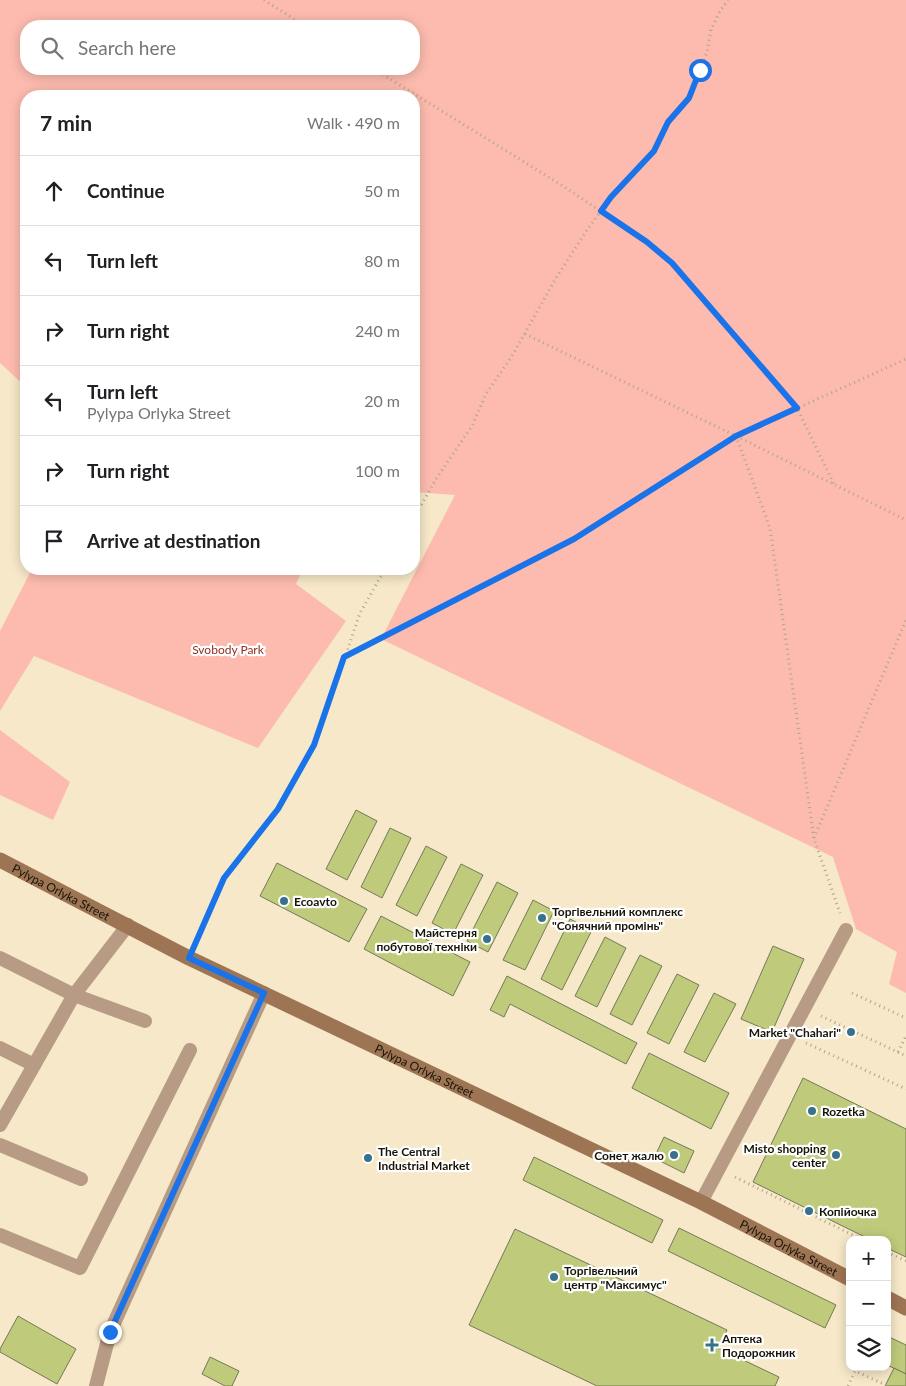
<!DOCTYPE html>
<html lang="en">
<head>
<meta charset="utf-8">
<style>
  body { margin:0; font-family:Lato,sans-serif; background:#f6f6f6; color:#202124 }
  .controls { position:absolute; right:15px; bottom:15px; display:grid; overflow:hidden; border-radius:10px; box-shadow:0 2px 12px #0003 }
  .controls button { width:45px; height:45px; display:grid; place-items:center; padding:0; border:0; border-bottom:1px solid #e0e0e0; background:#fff; color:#202124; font:25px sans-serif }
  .stop { position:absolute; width:15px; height:15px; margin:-11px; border:4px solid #1a73e8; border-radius:50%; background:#fff }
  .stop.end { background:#1a73e8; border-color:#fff; box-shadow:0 1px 5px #0008 }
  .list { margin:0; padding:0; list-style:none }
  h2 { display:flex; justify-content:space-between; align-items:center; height:65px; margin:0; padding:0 20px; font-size:21px }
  h2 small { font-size:16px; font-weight:400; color:#757577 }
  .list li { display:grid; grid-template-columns:32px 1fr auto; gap:15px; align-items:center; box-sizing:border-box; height:70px; padding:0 20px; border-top:1px solid #e0e0e0 }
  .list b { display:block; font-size:19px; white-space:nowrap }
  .list p { margin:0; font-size:16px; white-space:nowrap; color:#757577 }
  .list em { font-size:16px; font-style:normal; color:#757577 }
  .icon { flex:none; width:28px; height:28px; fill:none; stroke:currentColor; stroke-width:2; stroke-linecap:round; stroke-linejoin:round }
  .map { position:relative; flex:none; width:906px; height:1386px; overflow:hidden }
  .search { position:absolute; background:#fff; box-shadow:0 2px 12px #0003; left:20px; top:20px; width:400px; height:55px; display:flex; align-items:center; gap:12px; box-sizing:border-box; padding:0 18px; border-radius:20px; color:#757577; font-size:19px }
  .panel { position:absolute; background:#fff; box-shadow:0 2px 12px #0003; left:20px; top:90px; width:400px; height:485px; border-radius:20px }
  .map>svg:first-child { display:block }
</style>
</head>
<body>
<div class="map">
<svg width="906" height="1386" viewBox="0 0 906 1386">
  <rect width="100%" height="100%" fill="#f6e8c8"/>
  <!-- green -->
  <g fill="#fcbbae" fill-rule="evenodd">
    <path d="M0 0H906V993L889 984 897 952 856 929 833 857 381 639 455 495 414 492V96H26V387L0 363ZM26 26H414V69H26Z"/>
    <polygon points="32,569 303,569 296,584 346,621 258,748 34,656 0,711 0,631"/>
    <polygon points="0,730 70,782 53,820 0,795"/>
  </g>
  <!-- building -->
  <g fill="#bfca7b" stroke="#74795b">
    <polygon points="356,810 377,821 347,880 326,869"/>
    <polygon points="390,828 411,838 382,898 361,887"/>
    <polygon points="426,846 447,857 417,916 396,905"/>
    <polygon points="277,863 367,909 349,942 260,896"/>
    <polygon points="461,864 483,875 453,934 432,923"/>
    <polygon points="497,882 518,893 488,952 467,941"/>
    <polygon points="533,900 554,911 525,970 503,960"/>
    <polygon points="381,916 470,962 453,996 364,949"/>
    <polygon points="570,919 592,930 562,990 541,979"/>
    <polygon points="605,937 626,948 597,1007 575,996"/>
    <polygon points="773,946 804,959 772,1032 741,1019"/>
    <polygon points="640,955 662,966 632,1025 610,1014"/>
    <polygon points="677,974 699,985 669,1044 647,1033"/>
    <polygon points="507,976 637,1043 626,1064 510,1004 504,1017 490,1010"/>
    <polygon points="714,993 736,1004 705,1062 684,1052"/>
    <polygon points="649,1053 729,1093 711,1129 632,1088"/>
    <polygon points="803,1078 906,1129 906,1257 887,1248 887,1240 871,1240 753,1182"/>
    <polygon points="664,1137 694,1151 684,1173 654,1158"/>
    <polygon points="534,1157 663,1220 652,1243 523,1180"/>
    <polygon points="679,1228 836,1305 825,1328 668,1251"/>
    <polygon points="515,1229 727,1330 718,1348 779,1377 775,1386 597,1386 469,1325"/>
    <polygon points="18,1316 76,1349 57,1384 0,1352 0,1349"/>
    <polygon points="887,1336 906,1345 906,1374 887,1365"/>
    <polygon points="210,1357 239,1371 232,1386 225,1386 202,1374"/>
    <polygon points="894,1368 906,1374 906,1386 885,1386"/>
  </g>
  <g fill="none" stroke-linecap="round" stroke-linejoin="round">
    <!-- path -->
    <g stroke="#afa48b" stroke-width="3" stroke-dasharray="1 4" stroke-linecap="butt">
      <polyline points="264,0 305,26"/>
      <polyline points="374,69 563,186 647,242 672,263 797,408 834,484"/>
      <polyline points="525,334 736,436 906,520"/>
      <polyline points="736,436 770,528 814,839 840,913"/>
      <polyline points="414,518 436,479 472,426 486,394 512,356 556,278 587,230 611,197 654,151 668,122 689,97 707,52 711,30 720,11 728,0"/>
      <polyline points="344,657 574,539 736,436 906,359"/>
      <polyline points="814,838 906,620"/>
      <polyline points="197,940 224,878 278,809 315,745 360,613 385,569"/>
      <polyline points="852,993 906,1018"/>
      <polyline points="821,1016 906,1056"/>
      <polyline points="806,1043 906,1089"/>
      <polyline points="898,1052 906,1036"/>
      <polyline points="735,1177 863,1240"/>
      <polyline points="887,1252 906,1261"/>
      <polyline points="848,1386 855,1371 886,1385"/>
    </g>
    <!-- service -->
    <g stroke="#b89b85" stroke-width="14">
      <polyline points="0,958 74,995 145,1021"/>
      <polyline points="0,1048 34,1065"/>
      <polyline points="0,1125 74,995 128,925"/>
      <polyline points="0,1145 81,1179"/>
      <polyline points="701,1202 846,930"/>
      <polyline points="0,1235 80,1268 190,1050"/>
      <polyline points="96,1386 110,1332 264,993"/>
    </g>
    <!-- secondary -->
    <g stroke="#9e7554" stroke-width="15">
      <path id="s1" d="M0 860 189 958 701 1202 850 1279"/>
      <polyline points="887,1298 906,1308"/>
    </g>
  </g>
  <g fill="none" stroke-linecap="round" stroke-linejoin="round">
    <!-- route -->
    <polyline stroke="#1a73e8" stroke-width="6" points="110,1332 264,993 189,958 224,878 278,809 314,745 344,657 574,539 736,436 797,408 672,263 647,242 601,211 611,197 654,151 668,122 689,98 700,70"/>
  </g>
  <!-- markers -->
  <g fill="#37728a" stroke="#fff" stroke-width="2">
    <circle cx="284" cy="901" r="5"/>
    <circle cx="542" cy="918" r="5"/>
    <circle cx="487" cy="939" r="5"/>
    <circle cx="851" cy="1032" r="5"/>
    <circle cx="812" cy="1111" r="5"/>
    <circle cx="674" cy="1155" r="5"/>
    <circle cx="836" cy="1155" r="5"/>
    <circle cx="368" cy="1158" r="5"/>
    <circle cx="809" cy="1211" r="5"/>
    <circle cx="554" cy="1277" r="5"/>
    <path d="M709.5 1337.5h5v5h5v5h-5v5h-5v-5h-5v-5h5z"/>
  </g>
  <g text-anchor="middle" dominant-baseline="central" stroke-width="4.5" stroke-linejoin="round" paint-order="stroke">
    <!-- park labels -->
    <g font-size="12" fill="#8f2f21" stroke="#fff">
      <text x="228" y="649">Svobody Park</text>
    </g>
    <!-- street labels -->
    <g font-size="12" fill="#181408" stroke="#fff">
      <text stroke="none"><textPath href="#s1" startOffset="69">Pylypa Orlyka Street</textPath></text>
      <text stroke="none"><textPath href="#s1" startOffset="474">Pylypa Orlyka Street</textPath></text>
      <text stroke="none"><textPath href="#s1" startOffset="879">Pylypa Orlyka Street</textPath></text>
    </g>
    <!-- poi labels -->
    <g font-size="12" font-weight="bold" fill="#181408" stroke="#fff" text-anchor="start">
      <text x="294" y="901">Ecoavto</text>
      <text x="552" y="911">Торгівельний комплекс<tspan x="552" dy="14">"Сонячний промінь"</tspan></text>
      <text x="477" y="932" text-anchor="end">Майстерня<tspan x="477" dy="14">побутової техніки</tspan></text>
      <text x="841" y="1032" text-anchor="end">Market "Chahari"</text>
      <text x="822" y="1111">Rozetka</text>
      <text x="826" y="1148" text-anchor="end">Misto shopping<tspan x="826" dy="14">center</tspan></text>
      <text x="378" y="1151">The Central<tspan x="378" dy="14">Industrial Market</tspan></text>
      <text x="664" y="1155" text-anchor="end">Сонет жалю</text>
      <text x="819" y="1211">Копійочка</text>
      <text x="564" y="1270">Торгівельний<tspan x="564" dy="14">центр "Максимус"</tspan></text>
      <text x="722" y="1338">Аптека<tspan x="722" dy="14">Подорожник</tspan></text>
    </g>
  </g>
</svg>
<div class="controls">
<button>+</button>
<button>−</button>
<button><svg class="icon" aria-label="layers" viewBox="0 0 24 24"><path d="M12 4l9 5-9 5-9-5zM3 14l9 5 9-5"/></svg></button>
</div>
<div class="stop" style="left:700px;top:70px"></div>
<div class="stop end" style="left:110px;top:1332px"></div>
<div class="search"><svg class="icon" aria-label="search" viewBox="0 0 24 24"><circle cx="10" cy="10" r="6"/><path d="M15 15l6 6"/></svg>Search here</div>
<section class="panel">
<h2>7 min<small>Walk · 490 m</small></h2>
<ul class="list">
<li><svg class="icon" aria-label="ahead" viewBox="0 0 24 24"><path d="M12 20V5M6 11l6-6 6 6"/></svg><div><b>Continue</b></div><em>50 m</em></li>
<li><svg class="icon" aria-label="left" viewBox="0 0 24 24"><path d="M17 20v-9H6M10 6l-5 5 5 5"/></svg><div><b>Turn left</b></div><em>80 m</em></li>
<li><svg class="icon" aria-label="right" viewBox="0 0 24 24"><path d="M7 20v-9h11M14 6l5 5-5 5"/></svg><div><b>Turn right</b></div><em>240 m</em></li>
<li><svg class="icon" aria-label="left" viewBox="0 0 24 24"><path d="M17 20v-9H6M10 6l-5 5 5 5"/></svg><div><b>Turn left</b><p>Pylypa Orlyka Street</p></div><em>20 m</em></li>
<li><svg class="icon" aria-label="right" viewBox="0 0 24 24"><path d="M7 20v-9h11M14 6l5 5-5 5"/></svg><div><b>Turn right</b></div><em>100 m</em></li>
<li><svg class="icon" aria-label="arrive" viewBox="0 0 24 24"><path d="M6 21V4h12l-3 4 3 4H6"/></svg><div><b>Arrive at destination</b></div></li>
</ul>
</section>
</div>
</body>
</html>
